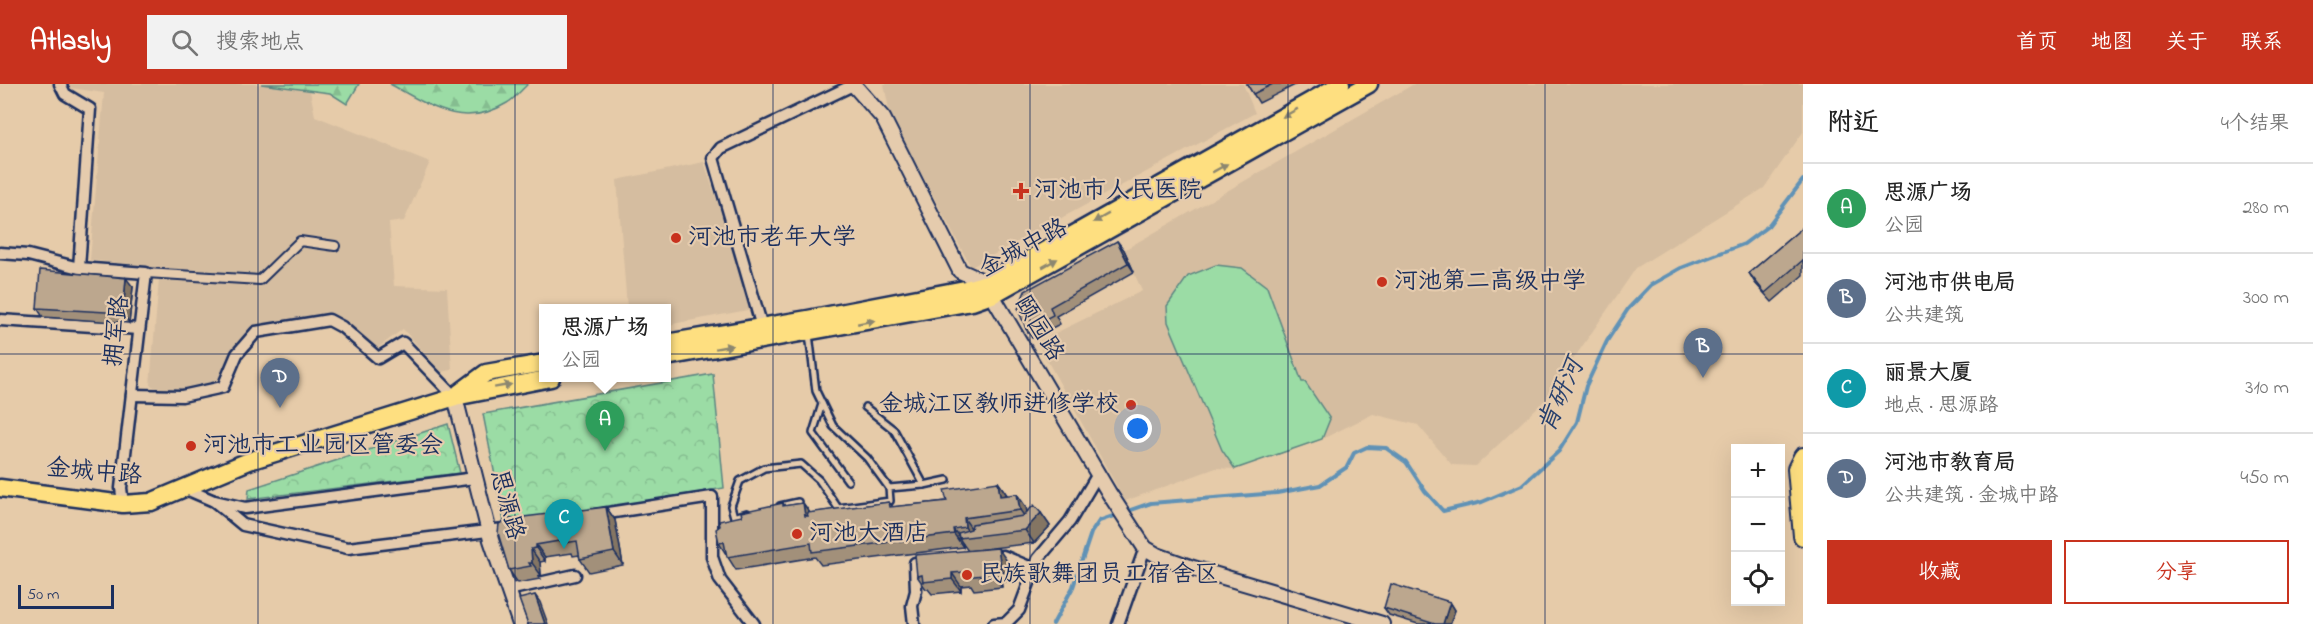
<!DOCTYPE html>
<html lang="zh">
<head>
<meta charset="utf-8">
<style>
  body { margin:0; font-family:"Indie Flower","LXGW WenKai TC",sans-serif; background:#f2f2f2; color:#222 }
  .controls { position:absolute; right:18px; bottom:18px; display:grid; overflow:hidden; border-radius:0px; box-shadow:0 6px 24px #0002 }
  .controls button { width:54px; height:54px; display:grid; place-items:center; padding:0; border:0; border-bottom:2px solid #e0e0e0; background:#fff; color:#222; font:30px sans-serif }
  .scale { position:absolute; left:18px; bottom:15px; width:96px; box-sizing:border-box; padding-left:6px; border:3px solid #1b2f5e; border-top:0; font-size:16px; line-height:21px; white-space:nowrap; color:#1b2f5e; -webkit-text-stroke:4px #e5cbad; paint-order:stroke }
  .you { position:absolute; left:1138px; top:345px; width:21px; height:21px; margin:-15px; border:4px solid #fff; border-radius:50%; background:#1a73e8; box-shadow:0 0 0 9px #1a73e833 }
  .badge { display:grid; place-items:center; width:39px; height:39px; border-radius:50%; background:#c8321e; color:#fff; font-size:20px; font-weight:700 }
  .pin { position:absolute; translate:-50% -50px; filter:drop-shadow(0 2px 3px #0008) }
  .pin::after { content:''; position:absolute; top:32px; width:21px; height:18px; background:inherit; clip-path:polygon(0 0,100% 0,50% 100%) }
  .popup { position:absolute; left:539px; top:220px; width:132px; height:78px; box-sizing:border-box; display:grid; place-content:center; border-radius:0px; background:#fff; filter:drop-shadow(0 2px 4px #0005); font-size:20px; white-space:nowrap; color:#767676 }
  .popup b { font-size:22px; color:#222 }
  .popup::after { content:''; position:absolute; left:50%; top:100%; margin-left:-12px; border:12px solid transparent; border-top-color:#fff }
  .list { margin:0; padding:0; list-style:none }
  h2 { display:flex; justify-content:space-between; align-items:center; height:78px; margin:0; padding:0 24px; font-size:26px }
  h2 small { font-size:20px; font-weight:400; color:#767676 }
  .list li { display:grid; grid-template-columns:39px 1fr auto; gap:18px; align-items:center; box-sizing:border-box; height:90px; padding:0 24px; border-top:2px solid #e0e0e0 }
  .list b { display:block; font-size:22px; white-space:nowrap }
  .list p { margin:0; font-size:20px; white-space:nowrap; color:#767676 }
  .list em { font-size:20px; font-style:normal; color:#767676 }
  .actions { display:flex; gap:12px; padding:18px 24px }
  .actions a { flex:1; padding:14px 0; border:2px solid #c8321e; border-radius:0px; text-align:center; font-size:21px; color:#c8321e }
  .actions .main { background:#c8321e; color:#fff }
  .icon { flex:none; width:33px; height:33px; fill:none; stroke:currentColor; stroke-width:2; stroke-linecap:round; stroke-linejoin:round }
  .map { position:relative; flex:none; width:1803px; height:540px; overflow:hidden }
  header { display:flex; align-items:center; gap:36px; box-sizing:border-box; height:84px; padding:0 30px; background:#c8321e; color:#fff }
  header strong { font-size:28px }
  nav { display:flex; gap:33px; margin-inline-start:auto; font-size:21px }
  .search { width:420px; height:54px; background:#f2f2f2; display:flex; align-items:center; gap:15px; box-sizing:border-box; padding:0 21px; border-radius:0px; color:#767676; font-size:22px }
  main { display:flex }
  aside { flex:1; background:#fff }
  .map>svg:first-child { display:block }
</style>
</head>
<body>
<header>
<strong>Atlasly</strong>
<div class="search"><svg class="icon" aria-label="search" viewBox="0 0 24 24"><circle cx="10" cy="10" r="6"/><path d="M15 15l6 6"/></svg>搜索地点</div>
<nav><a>首页</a><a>地图</a><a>关于</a><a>联系</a></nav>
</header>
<main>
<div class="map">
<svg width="1803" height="540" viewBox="0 0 1803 540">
  <defs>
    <pattern id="forest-firs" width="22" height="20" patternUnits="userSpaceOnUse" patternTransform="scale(1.5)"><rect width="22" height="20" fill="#9bdca5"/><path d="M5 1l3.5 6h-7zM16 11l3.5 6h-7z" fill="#85bd90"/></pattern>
    <pattern id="park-crowns" width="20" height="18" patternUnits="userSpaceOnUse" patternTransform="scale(1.5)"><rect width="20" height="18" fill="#9bdca5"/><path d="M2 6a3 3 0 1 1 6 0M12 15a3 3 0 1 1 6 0" fill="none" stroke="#85bd90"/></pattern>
  </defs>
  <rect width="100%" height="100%" fill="#e6cba9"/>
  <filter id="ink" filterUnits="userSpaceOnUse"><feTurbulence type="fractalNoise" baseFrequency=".0167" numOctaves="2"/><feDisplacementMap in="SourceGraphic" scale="12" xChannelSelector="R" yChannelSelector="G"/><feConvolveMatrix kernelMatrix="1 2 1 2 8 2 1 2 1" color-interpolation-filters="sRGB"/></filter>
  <g filter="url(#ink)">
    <!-- built -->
    <g fill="#d5bda0">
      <polygon points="66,0 261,0 310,7 315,32 430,78 404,137 389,139 394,202 447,204 452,286 441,288 403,245 375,266 357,248 330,231 253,241 232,265 220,299 167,308 150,301 160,184 90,176 104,9 65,3"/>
      <polygon points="884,0 1243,0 1255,29 971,183 890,31"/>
      <polygon points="1414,0 1803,0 1803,48 1764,104 1636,184 1546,315 1476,382 1452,381 1418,341 1373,330 1318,357 1235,385 1216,384 1125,417 1037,258 1142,207 1124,166"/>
      <polygon points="704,78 753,225 667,241 666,224 627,224 617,96"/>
    </g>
    <!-- forest -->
    <g fill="url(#forest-firs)" stroke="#5b8682" stroke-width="1.5">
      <polygon points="261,0 359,0 347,20 330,9"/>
      <path d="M390 0H528C521 6 515 15 507 19 463 46 430 22 390 0Z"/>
    </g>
    <!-- park -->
    <g fill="url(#park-crowns)" stroke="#5b8682" stroke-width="1.5">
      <polygon points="713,290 724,404 505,443 483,330"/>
      <polygon points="448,340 460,389 248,415 249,405"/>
    </g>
    <!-- garden -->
    <polygon fill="#9bdca5" stroke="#5b8682" stroke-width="1.5" points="1216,181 1242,184 1267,203 1302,298 1305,298 1330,335 1322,355 1235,385 1222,366 1168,238 1167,222 1188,192"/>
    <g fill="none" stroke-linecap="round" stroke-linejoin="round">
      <!-- stream -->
      <polyline stroke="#6192b6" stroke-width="4" points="1053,540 1073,503 1091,449 1099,437 1151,419 1277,409 1320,401 1347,383 1354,369 1367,363 1386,364 1406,378 1425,407 1443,427 1482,418 1522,401 1559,367 1577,338 1586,302 1607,257 1628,225 1651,201 1681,184 1744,160 1768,142 1803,96"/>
      <defs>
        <g id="service">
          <polyline points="809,250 816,307 833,342 867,374 889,404"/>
          <polyline points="822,320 813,349 848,397"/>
          <polyline points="865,323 894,346 924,401"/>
          <polyline points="780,422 798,418"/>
          <polyline points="747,429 734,433 731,422 740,397 764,384 801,380 819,396 838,424 890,417 889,404 924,401 947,396"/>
        </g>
        <polyline id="pedestrian" points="146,189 260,196 300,157 335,162"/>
        <g id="minor">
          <polyline points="60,0 65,10 90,25 79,184"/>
          <polyline points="0,169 28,171 79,184 146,189 121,404 123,420"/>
          <polyline points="0,236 139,245"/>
          <polyline points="762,243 713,74 721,64 853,1"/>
          <polyline points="132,311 182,312 223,303 237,270 256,248 329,236 342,243 378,274 403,259 455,313"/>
          <polyline points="186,405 214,417 245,424 475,394"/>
          <polyline points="214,417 243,441 348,464 512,444"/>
          <polyline points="595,431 712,413 712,473 720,496 754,540"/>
          <polyline points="989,473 1003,472 1034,485"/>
          <polyline points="508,506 575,491"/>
          <polyline points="914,540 912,522 916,507 915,479 929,478"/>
          <polyline points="994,540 1006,539 1019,526 1038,475 1070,437 1098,390"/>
          <polyline points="1118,540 1145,464"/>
        </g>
        <g id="tertiary">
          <polyline points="853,0 883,34 960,187 987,199 992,211 1109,409 1145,464 1157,471 1193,484 1382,540"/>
          <polyline points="455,313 491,456 520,540"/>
        </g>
        <g id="primary">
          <polyline points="666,259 808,235 970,204 987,199 1341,0"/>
          <polyline points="666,273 972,218 992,211 1369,0"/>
          <polyline points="459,309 486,289 544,279"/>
          <polyline points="0,404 123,420 151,418 249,377 455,313 551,294"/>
        </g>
        <polyline id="trunk" points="1803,373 1797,385 1803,452"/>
      </defs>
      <!-- service casing -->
      <use href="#service" stroke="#1b2f5e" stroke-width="10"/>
      <!-- pedestrian casing -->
      <use href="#pedestrian" stroke="#1b2f5e" stroke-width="12"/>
      <!-- minor casing -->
      <use href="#minor" stroke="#1b2f5e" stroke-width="15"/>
      <!-- tertiary casing -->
      <use href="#tertiary" stroke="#1b2f5e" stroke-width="18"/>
      <!-- primary casing -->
      <use href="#primary" stroke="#1b2f5e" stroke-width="21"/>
      <!-- trunk casing -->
      <use href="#trunk" stroke="#1b2f5e" stroke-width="22"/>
      <!-- service -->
      <use href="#service" stroke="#e5cbad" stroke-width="5"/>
      <!-- pedestrian -->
      <use href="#pedestrian" stroke="#e5cbad" stroke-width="8"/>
      <!-- minor -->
      <use href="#minor" stroke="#e5cbad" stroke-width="10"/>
      <!-- tertiary -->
      <use href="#tertiary" stroke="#e5cbad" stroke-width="14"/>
      <!-- primary -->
      <use href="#primary" stroke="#fedf80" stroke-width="16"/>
      <!-- trunk -->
      <use href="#trunk" stroke="#fedf80" stroke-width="18"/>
    </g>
    <!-- wall -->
    <g fill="#a2907a" stroke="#1b2f5e" stroke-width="1.5">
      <polygon points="1247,0 1297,0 1259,19"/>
      <polygon points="1803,143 1803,191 1772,218 1755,199 1749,189"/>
      <polygon points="1117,157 1124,166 1134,188 1056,232 1060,240 1032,254 1026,245"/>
      <polygon points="133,203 129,239 43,233 37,224"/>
      <polygon points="998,398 1007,411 1026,423 1027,428 1041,429 1050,442 1034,459 968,467 963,460 963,463 821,481 815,473 736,486 719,459 742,432 783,419 785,422 803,419 810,429 889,418 893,423 947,417"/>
      <polygon points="606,423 615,436 623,481 589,488 580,475 579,471 573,472 572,469 545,473 545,477 540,478 541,491 538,492 540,495 518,499 509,486 499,440"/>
      <polygon points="1007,477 1010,497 1001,498 1002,503 974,506 971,501 961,502 961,507 932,510 928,505 926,505 917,492"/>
      <polygon points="1450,518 1455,526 1450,540 1418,540 1389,531 1384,524"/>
    </g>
    <!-- shaded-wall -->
    <g fill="#847563" stroke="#1b2f5e" stroke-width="1.5">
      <polygon points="1117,157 1124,166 1134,188 1128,179"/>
      <polygon points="126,194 133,203 129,239 123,229"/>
      <polygon points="998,398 1007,411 1000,412"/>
      <polygon points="1017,410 1026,423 1029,439 1020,426"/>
      <polygon points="803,419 812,432 805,432"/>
      <polygon points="606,423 615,436 623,481 614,468"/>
      <polygon points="1041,429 1050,442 1034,459 1025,446"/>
      <polygon points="964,434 973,447 971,452 965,443"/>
      <polygon points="953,445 960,454 959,454 963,460 963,463 954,450"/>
      <polygon points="536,461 545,473 545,477 536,464"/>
      <polygon points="998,464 1007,477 1010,497 1001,484"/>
      <polygon points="531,465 540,478 541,491 532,479"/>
      <polygon points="992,485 1001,498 1002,503 993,490"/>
      <polygon points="952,489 961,502 961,507 952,495"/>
      <polygon points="535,511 540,518 548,540 545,540"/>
      <polygon points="1450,518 1455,526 1450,540 1443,540"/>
    </g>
    <!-- building -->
    <g fill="#bca78e" stroke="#1b2f5e" stroke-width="1.5">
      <polygon points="1247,0 1273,0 1253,10"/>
      <polygon points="1803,143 1803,176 1765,209 1749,189"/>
      <polygon points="1117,157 1128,179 1050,223 1053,231 1026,245 1018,225 1025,207"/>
      <polygon points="40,186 126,194 123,229 37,224"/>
      <polygon points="998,398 1000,412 1017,410 1020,426 964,434 965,443 953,445 954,450 812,468 811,459 727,473 724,458 719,459 716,445 720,442 719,437 742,432 741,428 783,419 783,422 803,419 805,432 808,432 807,429 889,418 890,423 947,417 944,406"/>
      <polygon points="1034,421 1041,429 1025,446 959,454 958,449 971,445 972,440 1023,432"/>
      <polygon points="606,423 614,468 580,475 577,457 564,459 565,456 536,461 536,464 531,465 532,479 529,479 531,482 509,486 498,449 499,440 507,435"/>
      <polygon points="998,464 1001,484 992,485 993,490 965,493 965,488 952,489 952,495 923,498 922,491 917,492 915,471"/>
      <polygon points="1391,500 1450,518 1443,540 1435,540 1384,524"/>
      <polygon points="535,511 545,540 528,540 519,515"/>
    </g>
    <!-- one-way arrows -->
    <defs><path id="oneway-solid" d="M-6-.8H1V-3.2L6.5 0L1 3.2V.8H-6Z" transform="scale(1.5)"/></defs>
    <g fill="#8c876f">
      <use href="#oneway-solid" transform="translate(1290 29) rotate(151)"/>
      <use href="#oneway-solid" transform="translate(1220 84) rotate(-29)"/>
      <use href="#oneway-solid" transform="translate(1101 134) rotate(151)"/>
      <use href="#oneway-solid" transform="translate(1050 179) rotate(-29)"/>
      <use href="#oneway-solid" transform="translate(866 238) rotate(-11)"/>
      <use href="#oneway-solid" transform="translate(724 263) rotate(-10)"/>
      <use href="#oneway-solid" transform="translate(503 302) rotate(-10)"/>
    </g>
  </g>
  <!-- grid -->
  <path fill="none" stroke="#1b2f5e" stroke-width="1.5" stroke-opacity="0.55" d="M258 0V540M515 0V540M773 0V540M1030 0V540M1288 0V540M1545 0V540M0 270H1803"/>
  <!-- markers -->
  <g fill="#c8321e" stroke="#e5cbad" stroke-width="2">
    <path d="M1018 98h6v6h6v6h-6v6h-6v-6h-6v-6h6z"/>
    <circle cx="676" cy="154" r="6"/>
    <circle cx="1382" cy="198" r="6"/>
    <circle cx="1131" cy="321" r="6"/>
    <circle cx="191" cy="362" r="6"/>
    <circle cx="797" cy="450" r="6"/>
    <circle cx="967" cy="491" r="6"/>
  </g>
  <g text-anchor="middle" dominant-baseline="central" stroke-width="4.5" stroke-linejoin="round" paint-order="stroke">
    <!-- poi labels -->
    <g font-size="24" fill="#1b2f5e" stroke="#e5cbad" text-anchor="start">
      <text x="1034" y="107">河池市人民医院</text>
      <text x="688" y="154">河池市老年大学</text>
      <text x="1394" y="198">河池第二高级中学</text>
      <text x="1119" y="321" text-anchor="end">金城江区教师进修学校</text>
      <text x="203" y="362">河池市工业园区管委会</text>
      <text x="809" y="450">河池大酒店</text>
      <text x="979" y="491">民族歌舞团员工宿舍区</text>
    </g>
    <!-- street labels -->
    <g font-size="24" fill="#1b2f5e" stroke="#e5cbad">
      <text transform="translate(1024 165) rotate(-28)">金城中路</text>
      <text transform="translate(1038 245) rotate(59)">颐园路</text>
      <text transform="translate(118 247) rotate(-84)">拥军路</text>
      <text transform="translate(94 389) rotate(5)">金城中路</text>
      <text transform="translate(506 421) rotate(75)">思源路</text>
    </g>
    <!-- water labels -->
    <g font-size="26" font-style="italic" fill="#27406d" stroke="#e5cbad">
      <text transform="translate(1562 312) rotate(-66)">肯研河</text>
    </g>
  </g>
</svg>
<div class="controls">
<button>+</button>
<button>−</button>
<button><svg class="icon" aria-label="locate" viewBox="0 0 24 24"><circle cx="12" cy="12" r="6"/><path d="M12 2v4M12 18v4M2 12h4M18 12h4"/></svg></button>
</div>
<div class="scale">50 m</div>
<div class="you"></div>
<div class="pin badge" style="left:605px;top:367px;background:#2e9e5b">A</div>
<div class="popup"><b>思源广场</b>公园</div>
<div class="pin badge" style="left:1703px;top:294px;background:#5c6f8a">B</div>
<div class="pin badge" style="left:564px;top:465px;background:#0f9aa8">C</div>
<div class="pin badge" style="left:280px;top:324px;background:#5c6f8a">D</div>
</div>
<aside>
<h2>附近<small>4个结果</small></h2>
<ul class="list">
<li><span class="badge" style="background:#2e9e5b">A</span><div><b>思源广场</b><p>公园</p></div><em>280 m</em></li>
<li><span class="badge" style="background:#5c6f8a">B</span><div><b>河池市供电局</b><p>公共建筑</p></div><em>300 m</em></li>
<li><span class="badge" style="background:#0f9aa8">C</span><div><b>丽景大厦</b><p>地点 · 思源路</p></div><em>310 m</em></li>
<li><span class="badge" style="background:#5c6f8a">D</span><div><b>河池市教育局</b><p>公共建筑 · 金城中路</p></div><em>450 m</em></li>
</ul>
<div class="actions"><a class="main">收藏</a><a>分享</a></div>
</aside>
</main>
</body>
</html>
